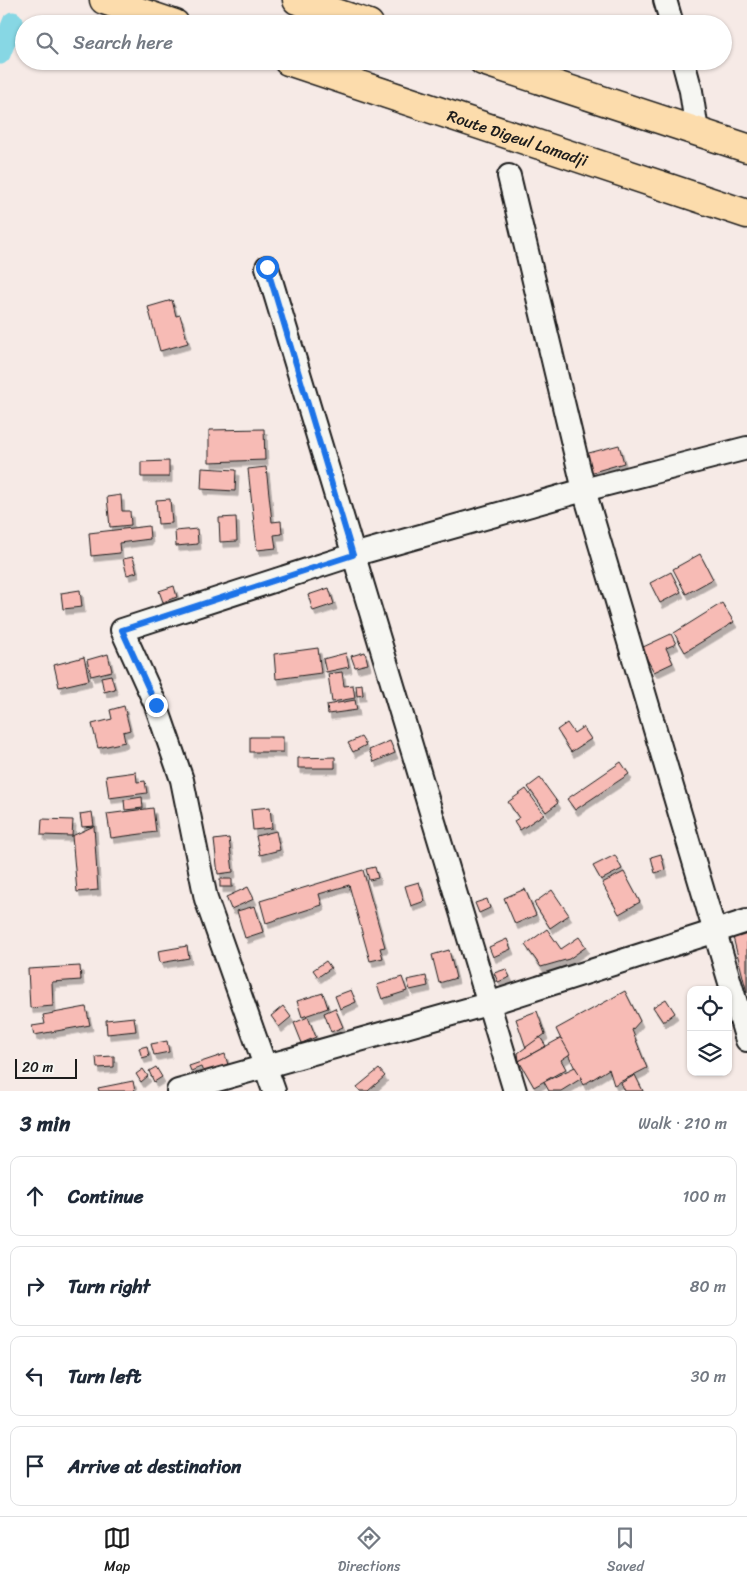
<!DOCTYPE html>
<html lang="en">
<head>
<meta charset="utf-8">
<style>
  body { margin:0; font-family:Sriracha,sans-serif; background:#f6f6f7; color:#1f2937 }
  .controls { position:absolute; right:15px; bottom:15px; display:grid; overflow:hidden; border-radius:10px; box-shadow:0 1px 4px #0004 }
  .controls button { width:45px; height:45px; display:grid; place-items:center; padding:0; border:0; border-bottom:1px solid #e0e1e3; background:#fff; color:#1f2937; font:25px sans-serif }
  .scale { position:absolute; left:15px; bottom:12px; width:62px; box-sizing:border-box; padding-left:5px; border:2px solid #1c1c1c; border-top:0; font-size:14px; line-height:18px; white-space:nowrap; color:#1c1c1c; -webkit-text-stroke:4px #f6f6f2; paint-order:stroke }
  .stop { position:absolute; width:15px; height:15px; margin:-11px; border:4px solid #1a73e8; border-radius:50%; background:#fff }
  .stop.end { background:#1a73e8; border-color:#fff; box-shadow:0 1px 5px #0008 }
  .list { margin:0; padding:0; list-style:none }
  h2 { display:flex; justify-content:space-between; align-items:center; height:65px; margin:0; padding:0 20px; font-size:21px }
  h2 small { font-size:16px; font-weight:400; color:#747a83 }
  .list li { display:grid; grid-template-columns:32px 1fr auto; gap:15px; align-items:center; box-sizing:border-box; height:80px; margin:0 10px 10px; padding:0 10px; border:1px solid #e0e1e3; border-radius:10px }
  .list b { display:block; font-size:19px; white-space:nowrap }
  .list em { font-size:16px; font-style:normal; color:#747a83 }
  .icon { flex:none; width:28px; height:28px; fill:none; stroke:currentColor; stroke-width:2; stroke-linecap:round; stroke-linejoin:round }
  .map { position:relative; flex:none; width:747px; height:1091px; overflow:hidden }
  .search { position:absolute; background:#fff; box-shadow:0 1px 4px #0004; left:15px; right:15px; top:15px; height:55px; display:flex; align-items:center; gap:12px; box-sizing:border-box; padding:0 18px; border-radius:28px; color:#747a83; font-size:19px }
  .sheet { height:425px; background:#fff }
  nav { display:flex; justify-content:space-around; align-items:center; box-sizing:border-box; height:70px; border-top:1px solid #e0e1e3; background:#fff; font-size:14px; color:#747a83 }
  nav a { display:grid; justify-items:center; gap:2px }
  nav .on { color:#1c1c1c }
  .map>svg:first-child { display:block }
</style>
</head>
<body>
<div class="map">
<svg width="747" height="1091" viewBox="0 0 747 1091">
  <defs>
    <filter id="shadow"><feDropShadow dx="3" dy="5.5" stdDeviation="0" flood-color="#0004"/></filter>
  </defs>
  <rect width="100%" height="100%" fill="#f6eae6"/>
  <filter id="ink" filterUnits="userSpaceOnUse"><feTurbulence type="fractalNoise" baseFrequency=".02" numOctaves="2"/><feDisplacementMap in="SourceGraphic" scale="10" xChannelSelector="R" yChannelSelector="G"/><feConvolveMatrix kernelMatrix="1 2 1 2 8 2 1 2 1" color-interpolation-filters="sRGB"/></filter>
  <g filter="url(#ink)">
    <g fill="none" stroke-linecap="round" stroke-linejoin="round">
      <!-- canal -->
      <polyline stroke="#87d7e4" stroke-width="21" points="0,54 13,22"/>
    </g>
    <!-- building -->
    <g fill="#f7bbb5" stroke="#1c1c1c" filter="url(#shadow)">
      <polygon points="172,300 176,316 180,315 188,343 160,351 148,307"/>
      <polygon points="264,429 265,460 209,462 209,430"/>
      <polygon points="619,445 624,463 590,473 585,454"/>
      <polygon points="169,461 169,477 141,477 141,462"/>
      <polygon points="266,467 272,522 281,521 282,534 274,535 276,548 257,550 248,469"/>
      <polygon points="202,468 236,470 235,491 201,489"/>
      <polygon points="121,495 122,511 130,511 131,525 110,527 107,497"/>
      <polygon points="170,499 172,523 158,524 156,500"/>
      <polygon points="236,517 237,541 220,542 219,518"/>
      <polygon points="149,526 150,539 119,543 120,553 91,556 89,533"/>
      <polygon points="197,529 198,544 176,546 175,531"/>
      <polygon points="700,554 713,579 686,594 673,569"/>
      <polygon points="133,557 137,572 127,575 123,559"/>
      <polygon points="671,572 681,592 660,603 650,583"/>
      <polygon points="174,586 177,597 163,602 159,591"/>
      <polygon points="329,588 334,604 313,611 308,595"/>
      <polygon points="80,590 82,607 63,609 61,593"/>
      <polygon points="722,603 734,622 685,652 674,633"/>
      <polygon points="671,634 676,644 666,648 673,663 654,672 641,648"/>
      <polygon points="318,648 321,673 276,679 274,654"/>
      <polygon points="365,652 368,664 355,667 351,656"/>
      <polygon points="346,653 349,667 326,672 323,659"/>
      <polygon points="108,654 112,671 91,676 87,660"/>
      <polygon points="84,657 89,680 59,687 54,665"/>
      <polygon points="342,672 344,686 353,685 355,698 332,702 328,674"/>
      <polygon points="111,675 115,689 104,692 101,677"/>
      <polygon points="362,684 363,695 357,696 356,685"/>
      <polygon points="355,700 357,710 328,714 327,705"/>
      <polygon points="124,706 130,730 123,732 125,742 98,748 92,724 112,719 110,710"/>
      <polygon points="567,723 574,733 583,727 591,739 571,752 557,730"/>
      <rect x="250" y="737" width="33" height="15"/>
      <polygon points="361,737 366,745 353,752 348,743"/>
      <polygon points="390,741 395,753 374,762 369,750"/>
      <polygon points="335,757 335,768 298,768 298,758"/>
      <polygon points="621,762 629,774 575,810 567,799"/>
      <polygon points="136,772 137,782 145,781 147,793 109,798 106,776"/>
      <polygon points="540,778 558,803 546,812 528,787"/>
      <polygon points="526,789 544,814 520,830 514,821 519,818 508,802"/>
      <polygon points="142,797 143,808 125,810 124,800"/>
      <polygon points="270,807 272,828 253,830 251,809"/>
      <polygon points="153,808 156,832 111,838 107,814"/>
      <polygon points="92,812 94,826 82,827 80,814"/>
      <polygon points="42,819 73,820 72,836 41,835"/>
      <polygon points="94,826 98,890 77,892 72,836"/>
      <polygon points="276,831 280,850 260,855 256,836"/>
      <polygon points="229,838 233,872 218,874 214,840"/>
      <polygon points="661,854 665,870 655,873 651,857"/>
      <polygon points="615,855 622,869 601,880 593,866"/>
      <polygon points="375,867 378,878 369,880 366,869"/>
      <polygon points="363,870 385,947 380,948 383,958 370,961 349,885 319,894 322,905 266,923 260,901"/>
      <polygon points="624,872 640,902 619,914 602,883"/>
      <rect x="220" y="879" width="12" height="8"/>
      <polygon points="419,882 425,901 411,906 405,886"/>
      <polygon points="248,887 254,899 231,909 226,897"/>
      <polygon points="525,889 536,915 515,924 504,898"/>
      <polygon points="552,890 569,915 550,928 534,903"/>
      <polygon points="487,899 490,908 479,913 475,903"/>
      <polygon points="255,906 263,932 245,938 237,911"/>
      <polygon points="547,929 561,949 579,937 586,947 569,959 541,967 525,945"/>
      <polygon points="747,932 747,993 733,937"/>
      <polygon points="507,939 511,949 493,957 489,947"/>
      <polygon points="187,946 189,958 160,963 158,951"/>
      <polygon points="449,950 456,978 439,983 432,955"/>
      <polygon points="326,961 331,968 318,977 313,970"/>
      <polygon points="80,966 81,980 52,982 53,1006 30,1008 28,969"/>
      <polygon points="506,969 510,977 498,982 494,973"/>
      <polygon points="426,976 428,986 410,990 407,980"/>
      <polygon points="402,977 407,991 382,999 377,985"/>
      <polygon points="351,990 356,1002 340,1009 335,996"/>
      <polygon points="625,991 640,1021 632,1030 647,1068 614,1085 609,1069 583,1085 556,1029"/>
      <polygon points="323,993 328,1008 302,1017 297,1001"/>
      <polygon points="666,999 675,1013 663,1022 653,1007"/>
      <polygon points="283,1006 291,1017 279,1027 271,1016"/>
      <polygon points="86,1007 90,1025 34,1035 32,1026 45,1024 43,1015"/>
      <polygon points="335,1008 343,1027 331,1032 324,1013"/>
      <polygon points="537,1011 545,1034 526,1048 516,1019"/>
      <polygon points="134,1017 136,1031 107,1034 106,1020"/>
      <polygon points="308,1017 316,1037 302,1043 294,1023"/>
      <polygon points="540,1037 546,1046 519,1061 518,1053"/>
      <polygon points="561,1038 570,1054 561,1060 566,1069 534,1087 519,1061"/>
      <polygon points="167,1041 169,1052 154,1055 151,1044"/>
      <polygon points="147,1046 149,1056 142,1058 139,1048"/>
      <polygon points="225,1054 228,1065 204,1074 201,1067 191,1071 189,1066"/>
      <polygon points="114,1056 114,1067 97,1068 96,1057"/>
      <polygon points="156,1067 162,1077 154,1082 149,1071"/>
      <polygon points="575,1067 582,1078 561,1091 549,1091 544,1082"/>
      <polygon points="143,1069 148,1076 141,1082 136,1074"/>
      <polygon points="379,1069 385,1076 368,1091 360,1091 357,1087"/>
      <polygon points="635,1075 643,1091 625,1091 621,1083"/>
      <polygon points="133,1081 135,1091 99,1091 98,1088"/>
    </g>
    <g fill="none" stroke-linecap="round" stroke-linejoin="round">
      <defs>
        <g id="minor">
          <polyline points="665,0 672,24"/>
          <polyline points="683,61 691,91 697,131"/>
          <polyline points="509,176 584,490 747,1040"/>
          <polyline points="267,267 515,1091"/>
          <polyline points="178,1091 491,1003 747,921"/>
          <polyline points="274,1091 206,899 182,780 156,705 122,630 353,555 584,490 747,448"/>
        </g>
        <g id="major">
          <polyline points="104,0 175,24"/>
          <polyline points="297,0 369,24"/>
          <path id="s1" d="M288 61 747 214"/>
          <polyline points="483,61 747,148"/>
        </g>
      </defs>
      <!-- minor casing -->
      <use href="#minor" stroke="#1c1c1c" stroke-width="26"/>
      <!-- major casing -->
      <use href="#major" stroke="#1c1c1c" stroke-width="31"/>
      <!-- minor -->
      <use href="#minor" stroke="#f6f6f2" stroke-width="22"/>
      <!-- major -->
      <use href="#major" stroke="#fcdcac" stroke-width="28"/>
    </g>
  </g>
  <g fill="none" stroke-linecap="round" stroke-linejoin="round" filter="url(#ink)">
    <!-- route -->
    <polyline stroke="#1a73e8" stroke-width="6" points="156,705 122,630 353,555 267,267"/>
  </g>
  <g text-anchor="middle" dominant-baseline="central" stroke-width="4" stroke-linejoin="round" paint-order="stroke">
    <!-- street labels -->
    <g font-size="16" fill="#1c1c1c" stroke="#f6f6f2">
      <text stroke="none"><textPath href="#s1" startOffset="242">Route Digeul Lamadji</textPath></text>
    </g>
  </g>
</svg>
<div class="controls">
<button><svg class="icon" aria-label="locate" viewBox="0 0 24 24"><circle cx="12" cy="12" r="6"/><path d="M12 2v4M12 18v4M2 12h4M18 12h4"/></svg></button>
<button><svg class="icon" aria-label="layers" viewBox="0 0 24 24"><path d="M12 4l9 5-9 5-9-5zM3 14l9 5 9-5"/></svg></button>
</div>
<div class="scale">20 m</div>
<div class="stop" style="left:267px;top:267px"></div>
<div class="stop end" style="left:156px;top:705px"></div>
<div class="search"><svg class="icon" aria-label="search" viewBox="0 0 24 24"><circle cx="10" cy="10" r="6"/><path d="M15 15l6 6"/></svg>Search here</div>
</div>
<section class="sheet">
<h2>3 min<small>Walk · 210 m</small></h2>
<ul class="list">
<li><svg class="icon" aria-label="ahead" viewBox="0 0 24 24"><path d="M12 20V5M6 11l6-6 6 6"/></svg><div><b>Continue</b></div><em>100 m</em></li>
<li><svg class="icon" aria-label="right" viewBox="0 0 24 24"><path d="M7 20v-9h11M14 6l5 5-5 5"/></svg><div><b>Turn right</b></div><em>80 m</em></li>
<li><svg class="icon" aria-label="left" viewBox="0 0 24 24"><path d="M17 20v-9H6M10 6l-5 5 5 5"/></svg><div><b>Turn left</b></div><em>30 m</em></li>
<li><svg class="icon" aria-label="arrive" viewBox="0 0 24 24"><path d="M6 21V4h12l-3 4 3 4H6"/></svg><div><b>Arrive at destination</b></div></li>
</ul>
</section>
<nav>
<a class="on"><svg class="icon" aria-label="map" viewBox="0 0 24 24"><path d="M3 6l6-2 6 2 6-2v14l-6 2-6-2-6 2zM9 4v14M15 6v14"/></svg>Map</a>
<a><svg class="icon" aria-label="directions" viewBox="0 0 24 24"><path d="M12 3l9 9-9 9-9-9zM9 14v-3h6M13 9l2 2-2 2"/></svg>Directions</a>
<a><svg class="icon" aria-label="saved" viewBox="0 0 24 24"><path d="M7 4h10v16l-5-4-5 4z"/></svg>Saved</a>
</nav>
</body>
</html>
